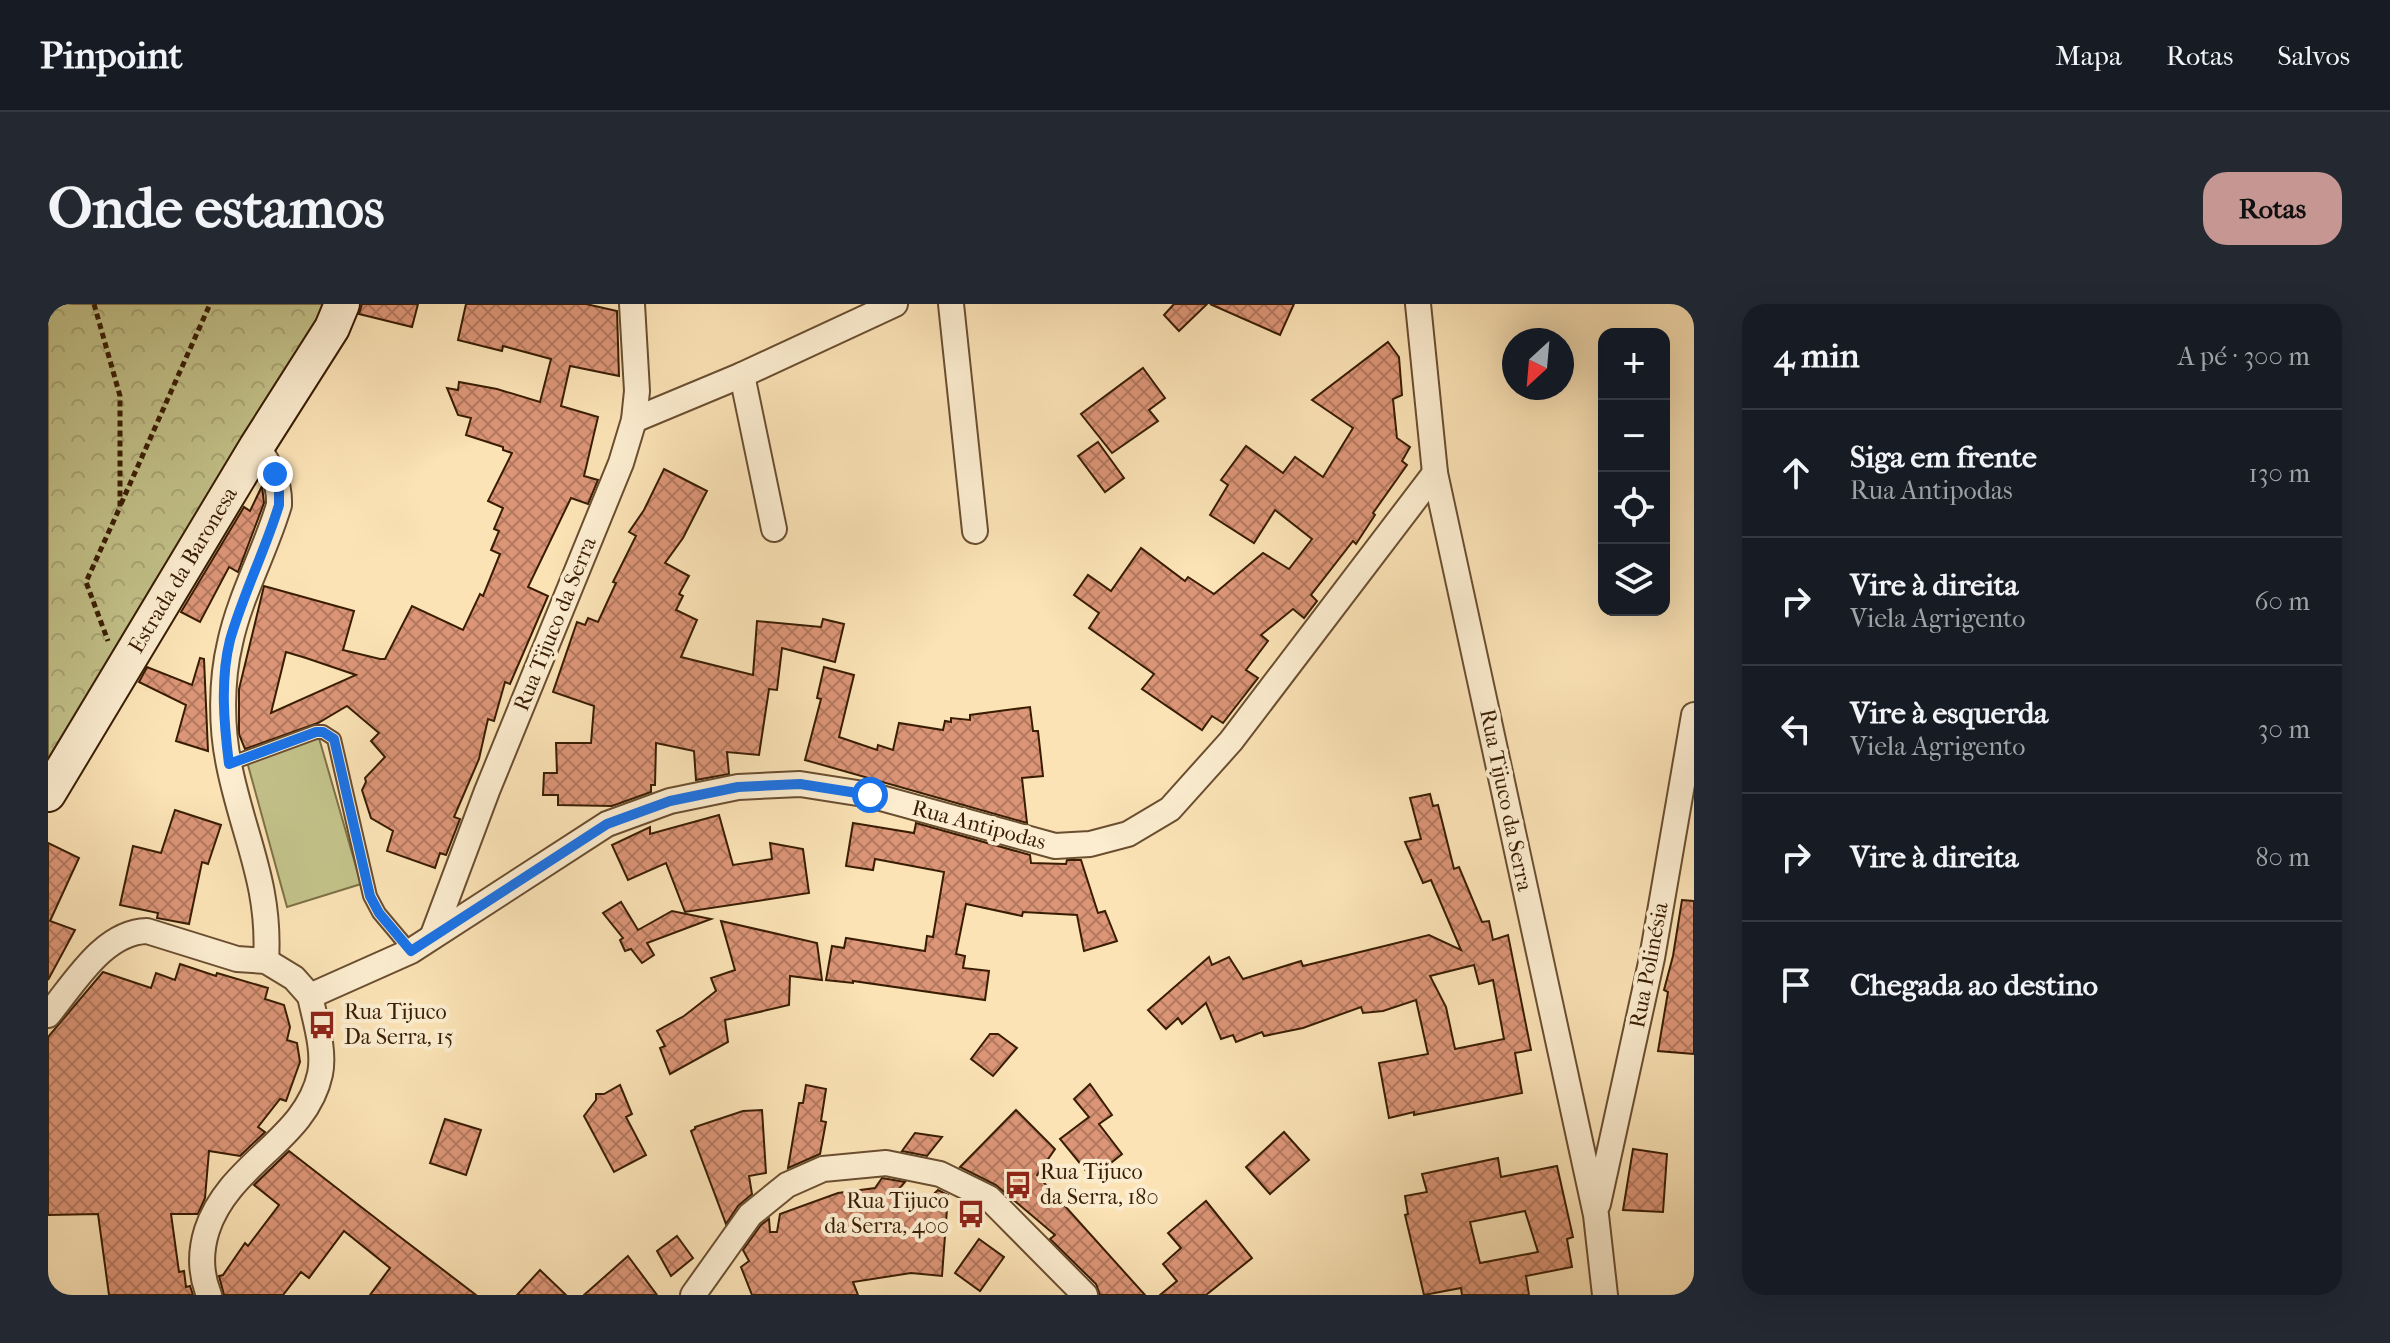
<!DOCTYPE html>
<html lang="pt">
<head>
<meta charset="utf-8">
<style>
  body { margin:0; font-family:"IM FELL French Canon",serif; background:#242831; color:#f1f3f6 }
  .controls { position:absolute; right:24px; top:24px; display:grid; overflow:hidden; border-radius:16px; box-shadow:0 8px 32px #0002 }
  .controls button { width:72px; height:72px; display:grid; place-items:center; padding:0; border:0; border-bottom:2px solid #363941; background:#171b24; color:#f1f3f6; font:40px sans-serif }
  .compass { position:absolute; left:1454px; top:24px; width:72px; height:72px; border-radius:50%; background:#171b24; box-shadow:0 8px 32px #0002; rotate:206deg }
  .stop { position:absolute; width:24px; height:24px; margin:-18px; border:6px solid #1a73e8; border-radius:50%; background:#fff }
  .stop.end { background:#1a73e8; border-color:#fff; box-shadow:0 2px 8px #0008 }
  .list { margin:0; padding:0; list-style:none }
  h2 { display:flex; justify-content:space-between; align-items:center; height:104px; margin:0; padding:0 32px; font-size:34px }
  h2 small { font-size:26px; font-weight:400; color:#9ea1a6 }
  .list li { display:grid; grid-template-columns:52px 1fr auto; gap:24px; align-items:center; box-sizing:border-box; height:128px; padding:0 32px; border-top:2px solid #363941 }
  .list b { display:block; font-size:30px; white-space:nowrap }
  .list p { margin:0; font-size:26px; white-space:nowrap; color:#9ea1a6 }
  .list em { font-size:26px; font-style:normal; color:#9ea1a6 }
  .icon { flex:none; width:44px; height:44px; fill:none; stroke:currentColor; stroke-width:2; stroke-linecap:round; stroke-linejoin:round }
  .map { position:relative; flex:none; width:1646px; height:991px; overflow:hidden; border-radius:24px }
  header { display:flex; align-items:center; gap:48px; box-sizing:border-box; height:112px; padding:0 40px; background:#171b24; border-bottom:2px solid #363941 }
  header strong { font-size:38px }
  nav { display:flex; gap:44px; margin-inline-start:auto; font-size:28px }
  .intro { display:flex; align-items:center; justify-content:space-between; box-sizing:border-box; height:192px; padding:0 48px }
  h1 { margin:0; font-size:56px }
  .button { padding:20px 36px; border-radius:24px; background:#c59692; color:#111; font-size:28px; font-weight:700 }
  main { display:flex; gap:48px; padding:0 48px }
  aside { flex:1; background:#171b24; border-radius:24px; box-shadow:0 8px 32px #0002 }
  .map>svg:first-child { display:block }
</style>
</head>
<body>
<header>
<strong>Pinpoint</strong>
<nav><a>Mapa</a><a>Rotas</a><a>Salvos</a></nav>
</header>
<div class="intro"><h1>Onde estamos</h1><a class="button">Rotas</a></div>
<main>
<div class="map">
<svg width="1646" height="991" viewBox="0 0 1646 991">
  <defs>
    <pattern id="forest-crowns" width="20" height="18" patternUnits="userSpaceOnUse" patternTransform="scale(2)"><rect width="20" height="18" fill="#c3c28a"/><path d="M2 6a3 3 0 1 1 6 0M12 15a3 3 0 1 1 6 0" fill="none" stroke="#a8a675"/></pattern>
    <pattern id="building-cross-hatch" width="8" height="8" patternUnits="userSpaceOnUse" patternTransform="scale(2)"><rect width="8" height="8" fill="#dc9577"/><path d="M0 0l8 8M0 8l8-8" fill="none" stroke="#b3795f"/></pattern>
  </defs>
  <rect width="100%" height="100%" fill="#fbe3b6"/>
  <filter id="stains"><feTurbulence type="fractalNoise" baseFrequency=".0025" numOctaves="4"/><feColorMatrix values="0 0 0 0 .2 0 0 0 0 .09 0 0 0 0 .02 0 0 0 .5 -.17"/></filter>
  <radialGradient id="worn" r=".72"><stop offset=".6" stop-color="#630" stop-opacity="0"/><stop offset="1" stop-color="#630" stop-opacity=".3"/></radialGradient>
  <!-- green -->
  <polygon fill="#c3c28a" stroke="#7e7046" stroke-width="2" points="271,434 313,580 239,603 198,454"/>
  <!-- forest -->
  <polygon fill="url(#forest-crowns)" stroke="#7e7046" stroke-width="2" points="0,0 277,0 272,25 0,477"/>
  <!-- building -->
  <g fill="url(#building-cross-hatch)" stroke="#391d03" stroke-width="2" fill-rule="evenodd">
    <polygon points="314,0 370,0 364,23 311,10"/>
    <path d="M418 0H538L569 7 571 72 522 62 513 102 550 113 536 172 550 176 540 200 523 194 480 283 500 292 462 380 457 378 446 417 440 415 431 455 406 513 412 515 398 551 392 549 387 564 339 547 345 527 323 514 314 486 318 478 317 474 337 453 323 437 331 429 299 402 270 419 197 445 191 430V385L216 282 306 307 295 346 332 355H337L364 302 415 326 432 290 435 292 452 250 443 246 451 227 446 225 455 204 440 197 464 149 455 146V143L418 131 423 114 410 111 399 84 410 86 411 78 449 85 492 98 503 55 455 42 454 47 410 36ZM238 348 258 354 308 371 223 409Z"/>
    <polygon points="1126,0 1159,0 1131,27 1116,11"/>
    <polygon points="1162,0 1246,0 1232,31"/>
    <polygon points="1340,38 1351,53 1354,91 1345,95 1349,134 1362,143 1354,157 1359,161 1325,209 1327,211 1308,240 1305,237 1263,291 1269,297 1256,314 1245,305 1213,331 1220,337 1198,366 1210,374 1175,419 1164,412 1154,426 1094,385 1106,370 1041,324 1051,309 1026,291 1040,271 1063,287 1093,244 1137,277 1140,273 1166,290 1215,249 1241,265 1264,235 1227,206 1206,239 1162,211 1180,181 1173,176 1198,142 1235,169 1247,153 1275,173 1305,124 1264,96"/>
    <polygon points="1095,64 1117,94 1101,106 1110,117 1064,149 1033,110"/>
    <polygon points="1050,138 1076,174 1057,188 1030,152"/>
    <polygon points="616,165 659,187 635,234 617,259 641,272 631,290 635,292 628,306 649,316 633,353 705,371 709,317 773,323 775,315 796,320 787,358 734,344 729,386 721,385 711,451 679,448 681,470 648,476 646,447 608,439 607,481 603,481 603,488 564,502 510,501 510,491 495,491 496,469 509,469 508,439 543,439 546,402 505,388 529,318 537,321 540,314 550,318 568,279 565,278 588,232 581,228 596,206"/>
    <polygon points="214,182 216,199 190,268 181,263 152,318 133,308 196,203 202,207"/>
    <polygon points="152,354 156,355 160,447 128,437 138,401 91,378 99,363 144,381"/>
    <polygon points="776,363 806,371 791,433 829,446 830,441 845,446 851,419 895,426 897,417 903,418 903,414 922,416 922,411 982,403 985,427 990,427 995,472 974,474 979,519 757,456 773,395 769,394"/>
    <path d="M1382 490 1385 502 1390 501 1406 565 1411 563 1434 618 1441 617 1445 636 1460 631 1483 746 1467 749 1474 789 1366 811V808L1341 814 1331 759 1380 750 1368 696 1335 707 1315 709 1313 703 1255 724 1216 732 1214 728 1188 738 1185 731 1173 735 1158 699 1134 720 1130 714 1118 725 1100 706 1161 653 1164 661 1181 653 1195 675 1253 657 1255 662 1381 631 1413 646 1383 576 1375 579 1357 538 1373 535 1362 494ZM1426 661 1431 680 1445 676 1456 735 1407 745 1398 703 1382 672Z"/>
    <polygon points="127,506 173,521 160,560 154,558 141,620 109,614 110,609 72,601 85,542 113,549"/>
    <polygon points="671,511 685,561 724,555 722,539 755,545 761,589 637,608 618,559 580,576 564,541 602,523 602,530"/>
    <polygon points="805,519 866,529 868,519 982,551 983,559 1018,560 1019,556 1033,556 1050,609 1057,607 1069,637 1036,647 1029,611 975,608 974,612 918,600 908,650 917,652 915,664 941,667 937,696 805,677 805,679 778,676 784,642 796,644 798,634 877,647 879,632 885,633 896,568 827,555 825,566 798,562"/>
    <polygon points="0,539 31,554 2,617 27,626 0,676"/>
    <polygon points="1634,596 1646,597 1646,750 1610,747 1620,688 1616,686 1625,652"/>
    <polygon points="573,598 590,626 624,607 663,615 599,639 606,651 594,659 583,645 577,647 572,636 575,634 555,609"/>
    <polygon points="673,617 769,639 774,676 742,672 741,701 677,716 680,738 622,770 612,744 617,742 609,727 636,712 668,687 663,674 687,666"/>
    <polygon points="132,660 168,672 169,669 220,684 217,695 236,701 242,723 239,736 249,739 252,758 238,797 232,795 210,823 217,828 192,852 161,847 157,894 150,910 123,910 131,968 136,967 138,983 142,982 145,991 61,991 50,910 0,911 0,733 55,668 103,684 108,669 127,676"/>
    <polygon points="942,730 950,730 969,744 945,772 923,755"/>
    <polygon points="1042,780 1064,811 1051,820 1074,850 1044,874 1012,835 1041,813 1026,795"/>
    <polygon points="572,781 584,810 578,813 598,851 566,868 536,812 548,796 548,790 556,790"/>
    <polygon points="758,781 778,785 773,817 778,818 772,850 740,864 751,799 755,799"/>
    <polygon points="714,806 718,869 701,872 704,890 690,902 678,920 643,827 647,825 647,823 695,807"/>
    <polygon points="968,806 1007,845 989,871 1097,991 1052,991 1048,980 1002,935 1007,931 948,881 912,863"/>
    <polygon points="397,815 433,826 418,871 382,859"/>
    <polygon points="1236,828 1261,856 1222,890 1198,863"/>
    <polygon points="867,829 894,833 879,852 854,847"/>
    <polygon points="1585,845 1619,850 1615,908 1575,906"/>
    <polygon points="241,847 339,923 428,991 322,991 342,964 296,927 261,974 253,968 235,991 176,991 171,972 175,971 197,939 200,942 231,901 206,881"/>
    <path d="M1450 854 1453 873 1509 862 1525 933 1519 935 1524 963 1478 972 1481 991H1414L1413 984 1376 991 1357 911 1360 910 1357 892 1379 888 1374 870ZM1477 907 1490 948 1432 959 1422 918Z"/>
    <polygon points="834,874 857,878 851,885 871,904 890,886 900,891 894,972 863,969 805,978 810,991 704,991 693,963 701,957 695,946 713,921 721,915 722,928 729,928 732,910 790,889 827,884"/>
    <polygon points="1158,897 1204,954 1158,991 1112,991 1129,977 1115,960 1133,944 1120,929"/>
    <polygon points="629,932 645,954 623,972 609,947"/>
    <polygon points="931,935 956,953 932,987 907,969"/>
    <polygon points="580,952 609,991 536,991"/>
    <polygon points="492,966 518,991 469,991"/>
  </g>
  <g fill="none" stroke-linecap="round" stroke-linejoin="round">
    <defs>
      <polyline id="lane" points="181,460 268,428 275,428 286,435 322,592 331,609 363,647"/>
      <g id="street">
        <polyline points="903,0 927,227"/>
        <polyline points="1370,0 1387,169 1548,911 1557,991"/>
        <polyline points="694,71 726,225"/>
        <polyline points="586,116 694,71 847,0"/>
        <path d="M209 142C222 162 232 177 231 201 217 248 192 292 182 339 173 377 173 423 181 461 195 532 223 580 218 657"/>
        <polyline points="385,631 439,487 573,159 586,116 589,87 584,0"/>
        <polyline points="262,692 363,647 559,520 622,497 690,483 752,480 822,491 1007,542 1042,540 1080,530 1122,505 1183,437 1387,169"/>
        <path d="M0 711C26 680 55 628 99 627L189 655 218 657 246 674 262 692"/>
        <polyline points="1550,900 1604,654 1646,411"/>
        <path d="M161 991C152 969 152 948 159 926 181 859 258 836 272 770 277 746 267 716 262 692"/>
        <polyline points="645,991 702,911 739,881 775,865 838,859 892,870 941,894 1037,991"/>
      </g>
      <polyline id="secondary" points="0,490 209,142 284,24 294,0"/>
    </defs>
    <!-- lane casing -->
    <use href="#lane" stroke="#6a4e30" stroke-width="16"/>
    <!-- street casing -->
    <use href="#street" stroke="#6a4e30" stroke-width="28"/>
    <!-- secondary casing -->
    <use href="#secondary" stroke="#391d03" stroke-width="38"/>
    <!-- path -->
    <g stroke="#391d03" stroke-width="5" stroke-dasharray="6 4" stroke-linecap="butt">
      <polyline points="46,0 72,92 72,203 38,278 60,337"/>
      <polyline points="73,200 162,0"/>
    </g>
    <!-- lane -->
    <use href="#lane" stroke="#fcedd0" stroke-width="12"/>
    <!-- street -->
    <use href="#street" stroke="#fcedd0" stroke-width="24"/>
    <!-- secondary -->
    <use href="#secondary" stroke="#fcedd0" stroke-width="34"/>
  </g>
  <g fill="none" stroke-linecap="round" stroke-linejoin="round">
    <!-- route -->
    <path stroke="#1a73e8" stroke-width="10" d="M227 170 231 188V201C217 247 195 290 182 336 172 376 176 420 181 460L268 428H275L286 435 322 592 331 609 363 647 559 520 622 497 690 483 752 480 822 491"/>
  </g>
  <!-- icons -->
  <defs>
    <symbol id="bus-bare" viewBox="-9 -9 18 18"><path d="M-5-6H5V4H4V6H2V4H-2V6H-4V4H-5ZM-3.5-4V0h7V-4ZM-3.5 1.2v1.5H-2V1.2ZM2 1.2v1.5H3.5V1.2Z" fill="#8f2418" stroke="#fcedd0" stroke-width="2.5" paint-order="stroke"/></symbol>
  </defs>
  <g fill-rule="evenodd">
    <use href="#bus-bare" x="254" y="701" width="40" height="40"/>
    <use href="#bus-bare" x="950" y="861" width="40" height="40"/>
    <use href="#bus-bare" x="903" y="890" width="40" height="40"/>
  </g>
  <g text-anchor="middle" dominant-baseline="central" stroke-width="8" stroke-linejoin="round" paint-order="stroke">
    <!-- street labels -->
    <g font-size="22" fill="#391d03" stroke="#fcedd0">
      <text transform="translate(135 266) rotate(-59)">Estrada da Baronesa</text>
      <text transform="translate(507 320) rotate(-68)">Rua Tijuco da Serra</text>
      <text transform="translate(1458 496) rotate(78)">Rua Tijuco da Serra</text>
      <text transform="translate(931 521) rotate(15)">Rua Antipodas</text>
      <text transform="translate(1601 661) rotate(-79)">Rua Polinésia</text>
    </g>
    <!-- poi labels -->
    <g font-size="22" fill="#391d03" stroke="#fcedd0" text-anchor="start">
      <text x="296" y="708">Rua Tijuco<tspan x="296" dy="25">Da Serra, 15</tspan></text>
      <text x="992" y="868">Rua Tijuco<tspan x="992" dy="25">da Serra, 180</tspan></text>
      <text x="901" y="897" text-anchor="end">Rua Tijuco<tspan x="901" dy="25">da Serra, 400</tspan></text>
    </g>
  </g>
  <rect width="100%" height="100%" filter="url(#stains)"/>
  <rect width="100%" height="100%" fill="url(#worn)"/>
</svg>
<div class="controls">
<button>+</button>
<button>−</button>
<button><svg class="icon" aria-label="locate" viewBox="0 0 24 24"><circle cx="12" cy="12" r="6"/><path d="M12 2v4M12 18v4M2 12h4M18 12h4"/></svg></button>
<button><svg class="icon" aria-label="layers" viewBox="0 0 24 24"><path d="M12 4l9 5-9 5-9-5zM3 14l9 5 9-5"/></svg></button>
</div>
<svg class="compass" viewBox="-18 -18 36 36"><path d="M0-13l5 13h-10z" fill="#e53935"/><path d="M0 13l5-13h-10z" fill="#9ea1a6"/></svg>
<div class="stop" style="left:822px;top:491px"></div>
<div class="stop end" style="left:227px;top:170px"></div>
</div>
<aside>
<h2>4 min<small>A pé · 300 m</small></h2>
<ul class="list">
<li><svg class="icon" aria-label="ahead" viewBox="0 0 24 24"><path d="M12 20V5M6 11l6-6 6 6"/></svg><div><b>Siga em frente</b><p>Rua Antipodas</p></div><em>130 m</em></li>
<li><svg class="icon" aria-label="right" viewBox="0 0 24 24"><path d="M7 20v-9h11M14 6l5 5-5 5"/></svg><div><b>Vire à direita</b><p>Viela Agrigento</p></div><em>60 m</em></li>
<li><svg class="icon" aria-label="left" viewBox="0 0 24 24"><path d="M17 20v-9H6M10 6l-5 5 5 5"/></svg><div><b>Vire à esquerda</b><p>Viela Agrigento</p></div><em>30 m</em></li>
<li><svg class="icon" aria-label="right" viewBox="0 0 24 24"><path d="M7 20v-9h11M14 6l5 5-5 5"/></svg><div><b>Vire à direita</b></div><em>80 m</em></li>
<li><svg class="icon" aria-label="arrive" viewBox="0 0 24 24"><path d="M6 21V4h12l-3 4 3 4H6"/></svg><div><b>Chegada ao destino</b></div></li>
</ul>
</aside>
</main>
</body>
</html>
